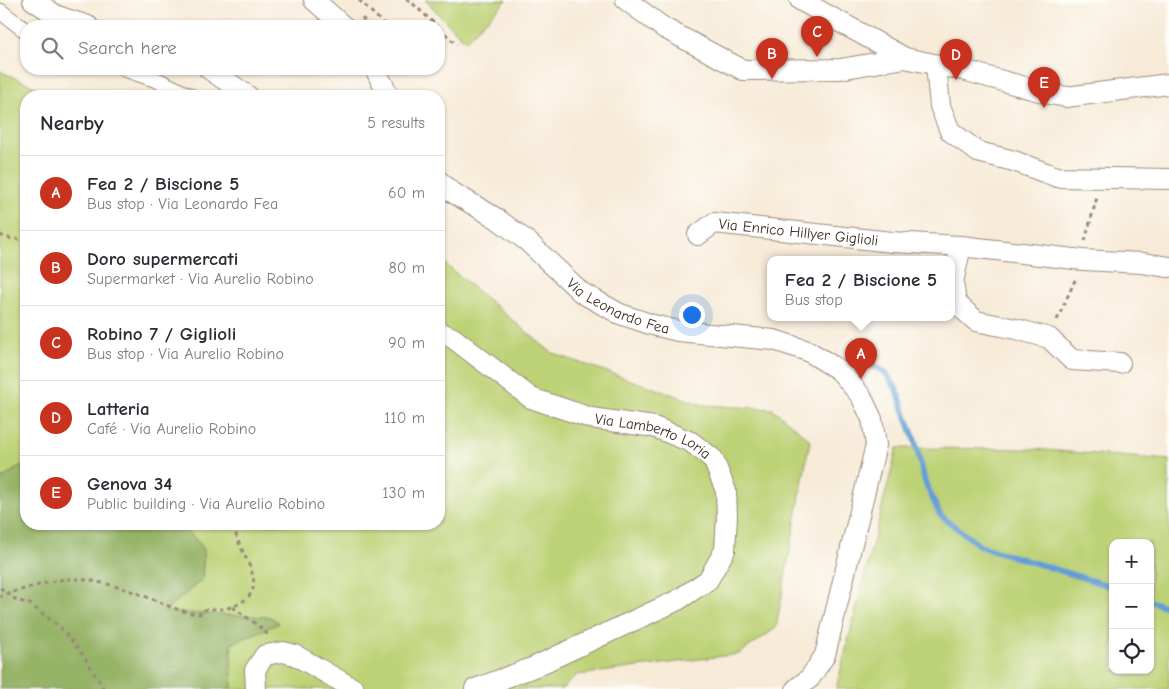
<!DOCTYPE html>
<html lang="en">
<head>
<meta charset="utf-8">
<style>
  body { margin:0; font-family:"Comic Neue",sans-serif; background:#f2f2f3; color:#2b2b33 }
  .controls { position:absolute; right:15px; bottom:15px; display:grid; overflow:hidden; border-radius:10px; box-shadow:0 1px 4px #0004 }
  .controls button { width:45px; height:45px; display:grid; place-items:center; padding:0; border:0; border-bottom:1px solid #e1e1e2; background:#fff; color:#2b2b33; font:25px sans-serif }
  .you { position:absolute; left:691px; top:314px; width:18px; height:18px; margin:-12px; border:4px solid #fff; border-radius:50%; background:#1a73e8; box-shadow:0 0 0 8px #1a73e833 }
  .badge { display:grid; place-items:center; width:32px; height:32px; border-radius:50%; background:#c8321e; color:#fff; font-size:16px; font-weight:700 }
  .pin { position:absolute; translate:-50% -41px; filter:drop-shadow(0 1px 2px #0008) }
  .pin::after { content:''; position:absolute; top:26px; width:18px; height:15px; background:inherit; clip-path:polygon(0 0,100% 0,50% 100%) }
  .popup { position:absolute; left:767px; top:256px; width:188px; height:65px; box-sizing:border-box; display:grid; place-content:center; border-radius:10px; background:#fff; filter:drop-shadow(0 1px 4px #0005); font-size:16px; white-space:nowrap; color:#7c7c81 }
  .popup b { font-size:19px; color:#2b2b33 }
  .popup::after { content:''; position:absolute; left:50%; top:100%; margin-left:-10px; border:10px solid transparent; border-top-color:#fff }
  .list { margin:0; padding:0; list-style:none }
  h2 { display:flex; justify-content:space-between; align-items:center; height:65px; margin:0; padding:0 20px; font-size:21px }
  h2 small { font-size:16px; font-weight:400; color:#7c7c81 }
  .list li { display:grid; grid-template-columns:32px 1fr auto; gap:15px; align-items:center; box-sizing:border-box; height:75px; padding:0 20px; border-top:1px solid #e1e1e2 }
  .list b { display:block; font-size:19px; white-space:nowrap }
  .list p { margin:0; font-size:16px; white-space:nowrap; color:#7c7c81 }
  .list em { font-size:16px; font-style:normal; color:#7c7c81 }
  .icon { flex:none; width:28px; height:28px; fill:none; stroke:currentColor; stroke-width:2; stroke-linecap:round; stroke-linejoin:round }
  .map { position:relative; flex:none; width:1169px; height:689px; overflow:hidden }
  .search { position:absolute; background:#fff; box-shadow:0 1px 4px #0004; left:20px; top:20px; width:425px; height:55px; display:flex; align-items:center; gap:12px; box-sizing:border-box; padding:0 18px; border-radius:20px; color:#7c7c81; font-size:19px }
  .panel { position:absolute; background:#fff; box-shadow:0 1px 4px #0004; left:20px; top:90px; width:425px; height:440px; border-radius:20px }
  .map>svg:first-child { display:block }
</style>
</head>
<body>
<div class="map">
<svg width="1169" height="689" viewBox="0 0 1169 689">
  <rect width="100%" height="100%" fill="#fdfcf7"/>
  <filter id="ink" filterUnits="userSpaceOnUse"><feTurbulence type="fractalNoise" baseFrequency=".02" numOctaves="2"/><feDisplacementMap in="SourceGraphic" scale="10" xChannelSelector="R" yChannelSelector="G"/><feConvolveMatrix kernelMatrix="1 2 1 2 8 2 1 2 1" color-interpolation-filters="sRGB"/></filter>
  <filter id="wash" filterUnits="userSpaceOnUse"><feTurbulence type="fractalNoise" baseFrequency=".0096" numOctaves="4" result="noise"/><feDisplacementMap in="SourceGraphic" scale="20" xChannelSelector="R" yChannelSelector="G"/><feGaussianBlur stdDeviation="1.12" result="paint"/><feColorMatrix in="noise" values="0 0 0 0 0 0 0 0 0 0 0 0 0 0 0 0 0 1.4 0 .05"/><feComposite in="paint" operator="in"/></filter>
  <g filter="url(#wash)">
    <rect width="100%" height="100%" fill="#f7ebd8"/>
    <!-- green -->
    <g fill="#bdd276" stroke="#7c7e4a" fill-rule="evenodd">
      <polygon points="425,0 507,0 465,41"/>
      <polygon points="0,71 55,96 26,96 26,462 0,480"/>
      <polygon points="439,259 552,353 703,405 773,409 810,440 776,628 739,654 577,675 562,689 232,689 231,644 279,623 270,617 163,612 202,580 204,549 182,524 439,524"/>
      <path d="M897 448 1033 449 1169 460V689H836ZM1113 543H1150V670H1113Z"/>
    </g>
    <!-- forest -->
    <polygon fill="#96b467" stroke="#686f42" points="26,462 26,524 182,524 204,549 202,580 164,612 270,617 279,623 231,644 232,689 0,689 0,480"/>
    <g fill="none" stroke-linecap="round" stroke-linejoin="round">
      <!-- stream -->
      <g stroke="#629ed3" stroke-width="6">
        <polyline points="852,357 867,361 885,372 896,388 915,441 925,482 940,515 980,546 1113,587"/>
        <polyline points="1150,601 1169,608"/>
      </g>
    </g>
  </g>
  <g filter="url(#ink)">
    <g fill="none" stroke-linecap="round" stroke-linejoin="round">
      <defs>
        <g id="pedestrian">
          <polyline points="0,11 26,31"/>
          <polyline points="124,69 157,80 190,96"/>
        </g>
        <g id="minor">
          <polyline points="33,0 57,16 88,26"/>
          <polyline points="314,0 343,26"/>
          <polyline points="626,0 664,28 743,70 840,69 905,58 963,70 1050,94 1066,97 1169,84"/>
          <polyline points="800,0 905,58"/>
          <polyline points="936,65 940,106 950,131 978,152 1014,161 1057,177 1169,179"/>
          <polyline points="209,69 248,96"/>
          <polyline points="375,69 389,96"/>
          <path id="s1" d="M439 181 450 191 496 218 527 241 582 293 620 314 653 325 678 331 774 340 808 351 839 370 861 396 872 419 876 445 825 655 810 678 796 689"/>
          <path id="s2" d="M698 235 714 223 892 242 961 246 1083 260 1142 263 1169 267"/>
          <polyline points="961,246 953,282 956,303 976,321 1016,329 1049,338 1072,360 1120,363"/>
          <path id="s3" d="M439 332 453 338 531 398 591 418 654 427 691 442 713 459 726 491 727 516 725 550 708 580 678 600 534 667 475 689"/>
          <polyline points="256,689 255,670 265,655 283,652 295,655 354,689"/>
        </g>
      </defs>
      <!-- pedestrian casing -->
      <use href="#pedestrian" stroke="#998a7b" stroke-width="17"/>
      <!-- minor casing -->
      <use href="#minor" stroke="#998a7b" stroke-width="22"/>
      <!-- path -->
      <g stroke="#998a7b" stroke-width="3" stroke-dasharray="4 4" stroke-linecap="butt">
        <polyline points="359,0 385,25 383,26"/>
        <polyline points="406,0 410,1 437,26"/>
        <polyline points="362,18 370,26"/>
        <polyline points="439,28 457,45"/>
        <polyline points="0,235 7,238 26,240"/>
        <polyline points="1085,241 1097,197"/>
        <polyline points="1057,320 1076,278"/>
        <polyline points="0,588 8,593 0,597"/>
        <path d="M233 607C244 616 258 624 268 635"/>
        <path d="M104 689 83 655 61 628 30 604 16 600 8 593C28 589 48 581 68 579 90 578 121 587 142 595 161 602 180 613 200 614L201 611C211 607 220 611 231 607 279 590 236 555 234 524"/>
      </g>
      <!-- pedestrian -->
      <use href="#pedestrian" stroke="#fff" stroke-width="15"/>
      <!-- minor -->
      <use href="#minor" stroke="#fff" stroke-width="20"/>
    </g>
  </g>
  <g text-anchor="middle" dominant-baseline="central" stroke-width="4" stroke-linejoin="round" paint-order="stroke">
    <!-- street labels -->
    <g font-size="15" fill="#3b2a1e" stroke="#fdfcf7">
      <text stroke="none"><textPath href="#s2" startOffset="105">Via Enrico Hillyer Giglioli</textPath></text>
      <text stroke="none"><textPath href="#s1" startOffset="221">Via Leonardo Fea</textPath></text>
      <text stroke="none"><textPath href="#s3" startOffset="242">Via Lamberto Loria</textPath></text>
    </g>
  </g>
</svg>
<div class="controls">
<button>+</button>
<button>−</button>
<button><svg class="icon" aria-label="locate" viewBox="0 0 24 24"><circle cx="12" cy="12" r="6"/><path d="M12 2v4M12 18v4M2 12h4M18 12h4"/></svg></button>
</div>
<div class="you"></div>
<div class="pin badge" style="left:861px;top:379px">A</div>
<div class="popup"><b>Fea 2 / Biscione 5</b>Bus stop</div>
<div class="pin badge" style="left:772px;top:79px">B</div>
<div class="pin badge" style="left:817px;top:57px">C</div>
<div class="pin badge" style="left:956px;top:80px">D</div>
<div class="pin badge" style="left:1044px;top:108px">E</div>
<div class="search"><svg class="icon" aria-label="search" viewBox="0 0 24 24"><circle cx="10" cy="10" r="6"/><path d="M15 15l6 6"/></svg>Search here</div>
<section class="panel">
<h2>Nearby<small>5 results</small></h2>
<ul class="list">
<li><span class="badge">A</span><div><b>Fea 2 / Biscione 5</b><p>Bus stop · Via Leonardo Fea</p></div><em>60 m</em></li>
<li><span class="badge">B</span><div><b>Doro supermercati</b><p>Supermarket · Via Aurelio Robino</p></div><em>80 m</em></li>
<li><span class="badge">C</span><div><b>Robino 7 / Giglioli</b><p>Bus stop · Via Aurelio Robino</p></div><em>90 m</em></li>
<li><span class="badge">D</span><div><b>Latteria</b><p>Café · Via Aurelio Robino</p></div><em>110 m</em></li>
<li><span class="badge">E</span><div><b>Genova 34</b><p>Public building · Via Aurelio Robino</p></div><em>130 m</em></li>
</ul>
</section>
</div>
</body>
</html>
